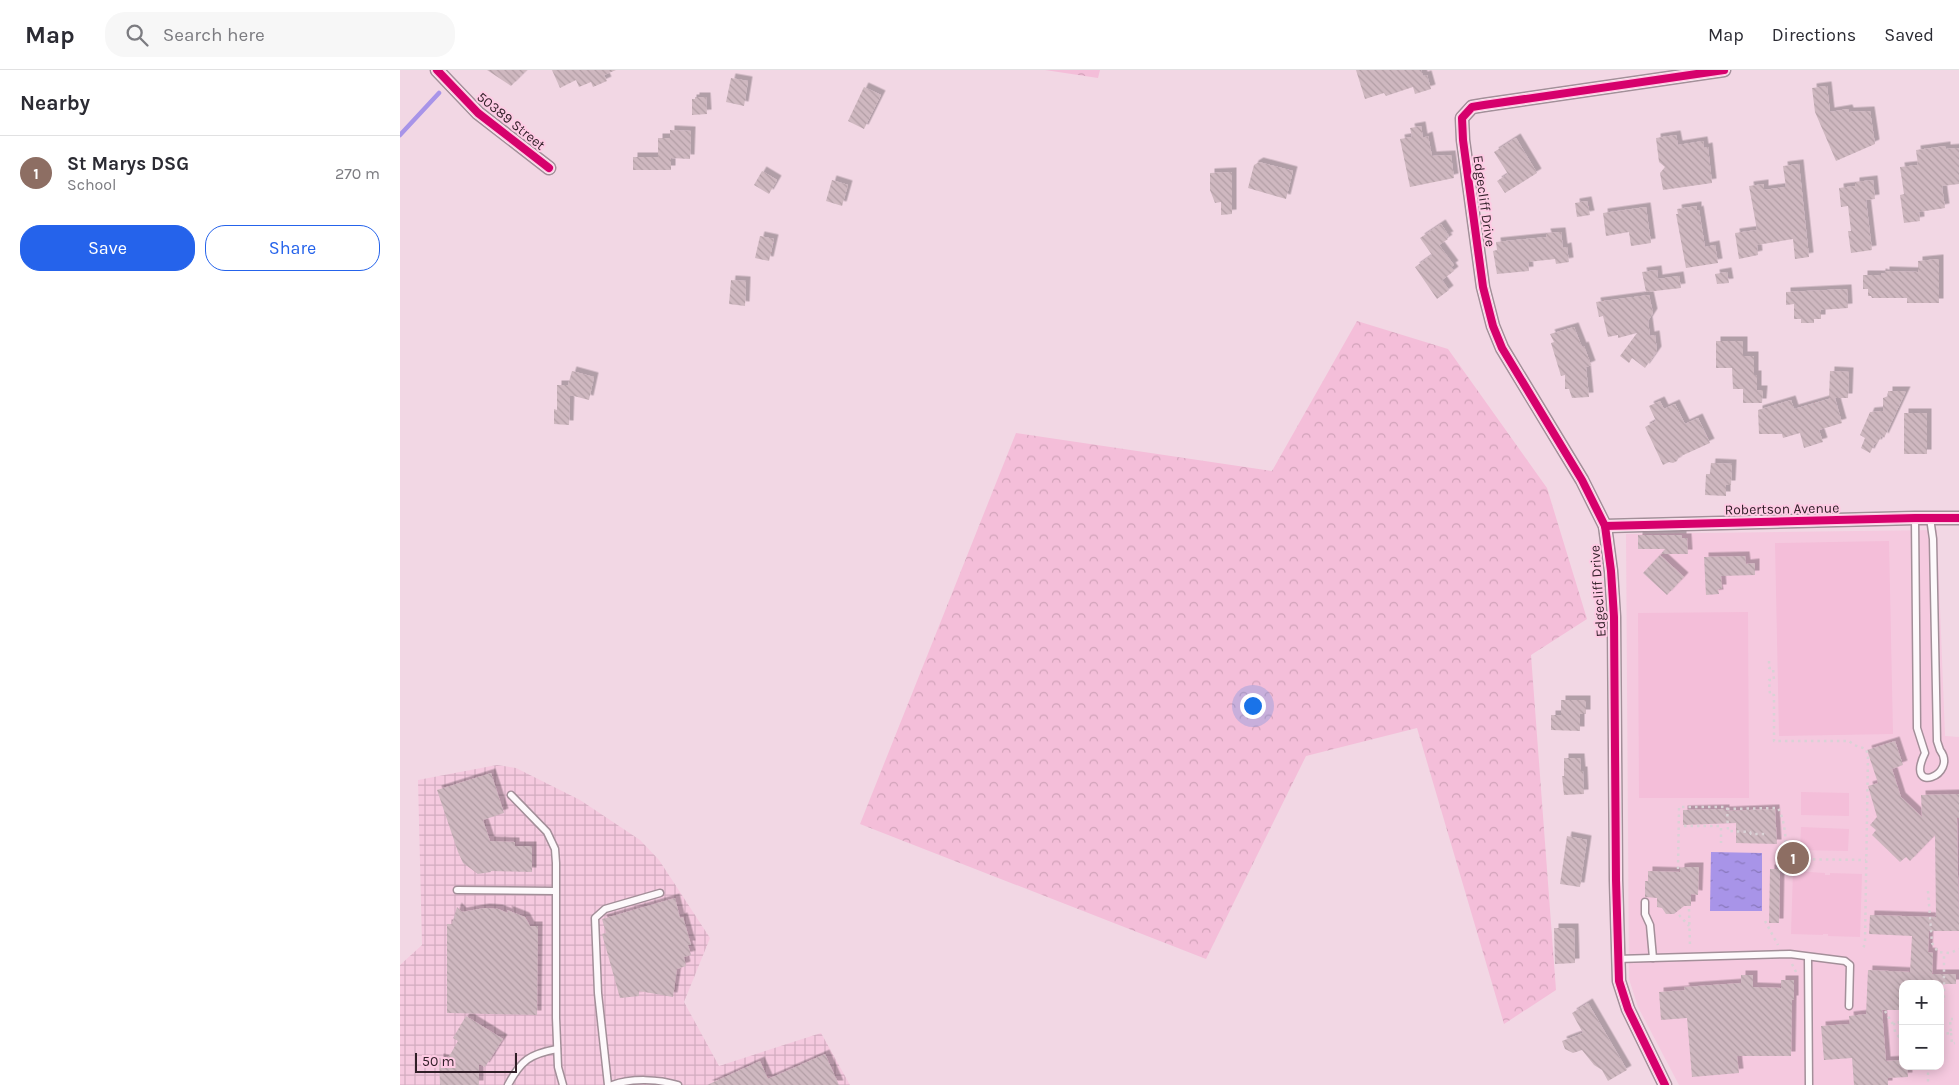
<!DOCTYPE html>
<html lang="en">
<head>
<meta charset="utf-8">
<style>
  body { margin:0; font-family:Karla,sans-serif; background:#f7f7f7; color:#2b2b33 }
  .controls { position:absolute; right:15px; bottom:15px; display:grid; overflow:hidden; border-radius:10px; box-shadow:0 2px 12px #0003 }
  .controls button { width:45px; height:45px; display:grid; place-items:center; padding:0; border:0; border-bottom:1px solid #e1e1e2; background:#fff; color:#2b2b33; font:25px sans-serif }
  .scale { position:absolute; left:15px; bottom:12px; width:102px; box-sizing:border-box; padding-left:5px; border:2px solid #301e27; border-top:0; font-size:14px; line-height:18px; white-space:nowrap; color:#301e27; -webkit-text-stroke:4px #fecbe4; paint-order:stroke }
  .you { position:absolute; left:852px; top:635px; width:18px; height:18px; margin:-12px; border:4px solid #fff; border-radius:50%; background:#1a73e8; box-shadow:0 0 0 8px #1a73e833 }
  .badge { display:grid; place-items:center; width:32px; height:32px; border-radius:50%; background:#2563eb; color:#fff; font-size:16px; font-weight:700 }
  .pin { position:absolute; translate:-50% -50%; border:2px solid #fff; box-shadow:0 1px 5px #0006 }
  .list { margin:0; padding:0; list-style:none }
  h2 { display:flex; justify-content:space-between; align-items:center; height:65px; margin:0; padding:0 20px; font-size:21px }
  h2 small { font-size:16px; font-weight:400; color:#7c7c81 }
  .list li { display:grid; grid-template-columns:32px 1fr auto; gap:15px; align-items:center; box-sizing:border-box; height:75px; padding:0 20px; border-top:1px solid #e1e1e2 }
  .list b { display:block; font-size:19px; white-space:nowrap }
  .list p { margin:0; font-size:16px; white-space:nowrap; color:#7c7c81 }
  .list em { font-size:16px; font-style:normal; color:#7c7c81 }
  .actions { display:flex; gap:10px; padding:15px 20px }
  .actions a { flex:1; padding:11px 0; border:1px solid #2563eb; border-radius:20px; text-align:center; font-size:18px; color:#2563eb }
  .actions .main { background:#2563eb; color:#fff }
  .icon { flex:none; width:28px; height:28px; fill:none; stroke:currentColor; stroke-width:2; stroke-linecap:round; stroke-linejoin:round }
  .map { position:relative; flex:none; width:1559px; height:1015px; overflow:hidden }
  header { display:flex; align-items:center; gap:30px; box-sizing:border-box; height:70px; padding:0 25px; background:#fff; border-bottom:1px solid #e1e1e2 }
  header strong { font-size:24px }
  nav { display:flex; gap:28px; margin-inline-start:auto; font-size:18px }
  .search { width:350px; height:45px; background:#f7f7f7; display:flex; align-items:center; gap:12px; box-sizing:border-box; padding:0 18px; border-radius:20px; color:#7c7c81; font-size:19px }
  main { display:flex }
  aside { flex:1; background:#fff }
  .map>svg:first-child { display:block }
</style>
</head>
<body>
<header>
<strong>Map</strong>
<div class="search"><svg class="icon" aria-label="search" viewBox="0 0 24 24"><circle cx="10" cy="10" r="6"/><path d="M15 15l6 6"/></svg>Search here</div>
<nav><a>Map</a><a>Directions</a><a>Saved</a></nav>
</header>
<main>
<aside>
<h2>Nearby<small></small></h2>
<ul class="list">
<li><span class="badge" style="background:#8d6e63">1</span><div><b>St Marys DSG</b><p>School</p></div><em>270 m</em></li>
</ul>
<div class="actions"><a class="main">Save</a><a>Share</a></div>
</aside>
<div class="map">
<svg width="1559" height="1015" viewBox="0 0 1559 1015">
  <defs>
    <pattern id="industrial-grid" width="8" height="8" patternUnits="userSpaceOnUse" patternTransform="scale(1.25)"><rect width="8" height="8" fill="#f5c9df"/><path d="M0 4h8M4 0v8" fill="none" stroke="#d2acbf"/></pattern>
    <pattern id="forest-crowns" width="20" height="18" patternUnits="userSpaceOnUse" patternTransform="scale(1.25)"><rect width="20" height="18" fill="#f4bed9"/><path d="M2 6a3 3 0 1 1 6 0M12 15a3 3 0 1 1 6 0" fill="none" stroke="#d2a3ba"/></pattern>
    <pattern id="water-ripples" width="26" height="14" patternUnits="userSpaceOnUse" patternTransform="scale(1.25)"><rect width="26" height="14" fill="#a894e8"/><path d="M2 4q2-2 4 0t4 0M15 11q2-2 4 0t4 0" fill="none" stroke="#8978bc"/></pattern>
    <pattern id="building-back-hatch" width="6" height="6" patternUnits="userSpaceOnUse" patternTransform="scale(1.25)"><rect width="6" height="6" fill="#cfb8c0"/><path d="M-1 5l2 2M0 0l6 6M5-1l2 2" fill="none" stroke="#b29ea5"/></pattern>
    <filter id="shadow"><feDropShadow dx="4.5" dy="-4.5" stdDeviation="0" flood-color="#0004"/></filter>
  </defs>
  <rect width="100%" height="100%" fill="#f2d7e4"/>
  <!-- built -->
  <path fill="#f5c9df" fill-rule="evenodd" d="M1537 460 1545 666 1559 667V1015H1279L1238 937 1229 909 1226 464ZM1503 914H1540V996H1503Z"/>
  <!-- industrial -->
  <polygon fill="url(#industrial-grid)" points="97,695 116,698 180,730 240,770 259,790 310,868 284,932 319,996 421,963 450,1015 0,1015 0,895 22,875 18,710"/>
  <!-- grass -->
  <g fill="#f4bed9">
    <polygon points="1489,471 1493,664 1379,666 1375,473"/>
    <polygon points="1348,542 1349,728 1239,728 1238,543"/>
    <polygon points="1401,722 1449,723 1449,746 1401,745"/>
    <polygon points="1401,757 1449,759 1448,781 1400,780"/>
    <polygon points="1393,801 1425,803 1425,805 1430,805 1430,803 1462,804 1460,867 1428,866 1428,864 1423,864 1423,865 1391,864"/>
  </g>
  <!-- forest -->
  <g fill="url(#forest-crowns)">
    <polygon points="645,0 700,0 698,8"/>
    <polygon points="957,251 1048,279 1147,418 1187,549 1131,585 1156,920 1104,954 1017,658 906,686 806,889 460,754 616,363 872,401"/>
  </g>
  <!-- water -->
  <polygon fill="url(#water-ripples)" points="1311,782 1362,783 1362,841 1310,841"/>
  <g fill="none" stroke-linecap="round" stroke-linejoin="round">
    <!-- stream -->
    <polyline stroke="#a894e8" stroke-width="4.5" points="0,65 39,23"/>
  </g>
  <!-- building -->
  <g fill="url(#building-back-hatch)" filter="url(#shadow)">
    <polygon points="87,0 127,0 111,16"/>
    <polygon points="152,0 216,0 204,5 207,11 193,17 191,12 179,17 176,10 160,18"/>
    <polygon points="956,0 1021,0 1023,6 1027,5 1031,19 1015,24 1013,17 986,26 984,23 965,29"/>
    <polygon points="331,8 348,11 344,36 326,32"/>
    <polygon points="1427,16 1430,42 1448,39 1449,42 1470,41 1475,74 1436,91 1415,42 1412,18"/>
    <polygon points="464,17 481,25 464,59 448,51"/>
    <polygon points="295,27 306,27 307,44 292,45 292,29 295,29"/>
    <polygon points="1021,56 1023,68 1028,66 1032,86 1051,85 1054,108 1010,117 1000,69 1012,67 1010,58"/>
    <polygon points="270,60 291,61 290,89 271,88 271,100 233,100 233,87 258,87 258,68 270,68"/>
    <polygon points="1276,65 1278,75 1303,71 1304,78 1308,77 1312,113 1263,120 1260,103 1265,97 1259,92 1256,68"/>
    <polygon points="1116,68 1137,103 1105,123 1097,111 1108,104 1094,82"/>
    <polygon points="1546,76 1546,79 1559,78 1559,114 1542,116 1545,138 1519,142 1520,151 1504,153 1500,125 1504,124 1500,97 1518,95 1516,80"/>
    <polygon points="859,92 893,101 886,129 848,118 854,95"/>
    <polygon points="1399,94 1409,187 1395,189 1393,169 1357,175 1358,185 1339,189 1335,163 1357,160 1349,116 1364,114 1364,120 1386,117 1383,96"/>
    <polygon points="362,101 377,110 369,124 354,115"/>
    <polygon points="832,102 832,144 821,145 821,132 815,133 810,120 810,103"/>
    <polygon points="432,110 448,115 442,136 426,131"/>
    <polygon points="1473,110 1475,129 1466,130 1472,180 1451,183 1448,161 1451,161 1448,136 1441,137 1439,118 1455,116 1455,112"/>
    <polygon points="1187,131 1190,145 1177,147 1175,133"/>
    <polygon points="1297,136 1297,141 1299,140 1305,177 1315,175 1318,193 1286,198 1276,144 1278,144 1277,139"/>
    <polygon points="1246,137 1251,173 1231,176 1229,162 1206,166 1203,143"/>
    <polygon points="1041,154 1049,166 1046,167 1048,169 1039,175 1054,195 1051,197 1054,201 1042,210 1049,220 1037,229 1015,197 1032,185 1020,168"/>
    <polygon points="1161,162 1163,178 1167,177 1169,192 1156,194 1155,189 1128,192 1129,201 1097,204 1093,181 1097,180 1096,172 1147,167 1146,163"/>
    <polygon points="360,166 374,169 369,191 355,188"/>
    <polygon points="1539,189 1539,233 1507,233 1507,228 1472,228 1471,226 1468,226 1468,219 1463,219 1463,205 1481,205 1481,203 1485,204 1485,201 1518,202 1518,191"/>
    <polygon points="1257,200 1258,209 1279,206 1281,218 1246,222 1242,202"/>
    <polygon points="1327,202 1329,213 1317,214 1315,204"/>
    <polygon points="331,210 346,211 345,236 329,234"/>
    <polygon points="1447,219 1448,238 1421,240 1421,249 1414,249 1414,253 1401,253 1401,249 1394,249 1394,234 1386,235 1386,222"/>
    <polygon points="1249,225 1253,243 1248,251 1250,266 1255,265 1257,281 1245,298 1232,288 1229,293 1220,286 1237,263 1218,268 1218,265 1208,267 1203,246 1199,247 1196,232"/>
    <polygon points="1174,257 1182,277 1184,276 1191,295 1186,297 1189,327 1172,328 1169,319 1165,319 1165,305 1161,306 1151,273 1154,272 1150,264"/>
    <polygon points="1316,271 1343,271 1343,286 1354,286 1354,305 1357,305 1357,320 1363,320 1362,333 1343,333 1343,319 1333,319 1332,298 1316,298"/>
    <polygon points="172,301 194,307 189,330 170,325 169,355 154,354 154,339 157,340 157,315 168,315"/>
    <polygon points="1430,301 1449,302 1448,328 1435,328 1442,353 1419,360 1423,372 1404,378 1400,363 1383,368 1382,364 1359,364 1358,340 1391,330 1394,339 1432,328 1429,328"/>
    <polygon points="1488,321 1506,321 1484,368 1482,365 1477,374 1475,373 1470,383 1461,378 1465,368 1460,365 1470,342 1483,341 1483,328 1488,326"/>
    <polygon points="1260,331 1264,339 1275,334 1285,354 1298,348 1310,373 1279,387 1277,391 1273,393 1269,392 1263,395 1245,357 1256,351 1249,336"/>
    <rect x="1504" y="343" width="23" height="41"/>
    <polygon points="1311,393 1332,394 1331,415 1326,415 1326,426 1305,425 1306,404 1310,404"/>
    <polygon points="1238,465 1282,465 1282,468 1287,468 1288,484 1261,484 1265,479 1238,479"/>
    <polygon points="1260,485 1284,507 1267,525 1243,503"/>
    <polygon points="1345,486 1346,494 1355,493 1355,505 1321,506 1322,519 1318,519 1319,524 1306,525 1304,487"/>
    <polygon points="1161,630 1186,630 1186,644 1180,644 1180,661 1151,660 1151,645 1161,645"/>
    <polygon points="1495,671 1503,695 1492,699 1501,727 1522,747 1521,725 1559,724 1559,748 1557,748 1559,861 1529,861 1528,882 1533,883 1532,904 1556,904 1556,914 1503,914 1503,940 1482,940 1486,991 1503,990 1503,996 1507,996 1508,1007 1488,1008 1488,1015 1454,1015 1452,988 1424,990 1421,956 1450,954 1449,946 1466,944 1468,900 1510,902 1512,866 1469,864 1470,845 1536,847 1535,765 1510,791 1506,787 1500,792 1472,765 1476,760 1470,755 1477,747 1468,716 1478,713 1467,680"/>
    <polygon points="1164,688 1180,688 1181,701 1183,701 1184,724 1164,725 1162,706 1164,706"/>
    <polygon points="91,703 104,743 83,750 90,771 115,772 115,776 132,776 132,802 91,801 91,802 78,804 63,793 58,782 37,720"/>
    <polygon points="1325,739 1325,741 1375,739 1377,774 1336,773 1336,753 1283,755 1283,740"/>
    <polygon points="1167,766 1187,770 1180,817 1160,814"/>
    <polygon points="1286,797 1299,797 1298,825 1291,824 1291,836 1284,836 1274,844 1266,844 1262,838 1257,837 1257,828 1245,827 1245,811 1248,811 1248,801 1280,802 1280,798"/>
    <polygon points="1370,799 1380,799 1379,853 1369,853"/>
    <polygon points="275,828 280,848 283,847 291,875 288,875 291,885 284,887 286,896 277,899 273,927 239,921 239,926 220,928 202,864 206,863 202,849"/>
    <polygon points="57,837 62,842 85,838 98,839 108,843 107,840 125,847 130,856 138,856 137,945 47,943 47,854 52,854"/>
    <polygon points="1154,858 1174,858 1175,893 1155,894"/>
    <polygon points="1341,905 1353,905 1353,917 1381,918 1381,910 1394,910 1394,930 1392,930 1391,986 1337,986 1339,1003 1292,1007 1287,948 1261,950 1259,922 1285,920 1284,917 1341,913"/>
    <polygon points="1188,933 1227,1000 1208,1011 1202,1000 1194,995 1182,980 1173,983 1165,979 1162,971 1183,963 1172,943"/>
    <polygon points="66,946 103,969 85,997 79,994 79,1015 40,1015 39,988 47,990 58,971 53,968"/>
    <polygon points="425,984 439,1015 307,1015 360,991 368,1009"/>
  </g>
  <g fill="none" stroke-linecap="round" stroke-linejoin="round">
    <defs>
      <g id="service">
        <path d="M1515 448 1517 658 1525 683C1504 726 1559 705 1540 680L1537 671 1533 469 1530 448"/>
        <polyline points="111,725 147,762 155,779 156,793 156,948 158,997 163,1015"/>
        <polyline points="57,820 155,821"/>
        <polyline points="1245,832 1245,844 1250,855 1253,888"/>
        <polyline points="1408,887 1409,1015"/>
        <polyline points="1217,889 1390,884 1445,891 1450,895 1449,936"/>
        <path d="M108 1015C121 990 130 984 157 979"/>
        <polyline points="208,1015 198,923 195,848 205,839 260,823"/>
        <path d="M212 1015C232 1008 258 1009 278 1015"/>
      </g>
      <g id="minor">
        <polyline points="37,0 78,43 149,98"/>
        <polyline points="1205,456 1515,448 1559,448"/>
        <polyline points="1265,1015 1228,939 1219,911 1216,810 1214,547 1211,501 1205,456 1182,410 1102,278 1093,256 1083,217 1063,70 1062,48 1072,37 1084,35 1324,0"/>
      </g>
    </defs>
    <!-- service casing -->
    <use href="#service" stroke="#a38f99" stroke-width="9"/>
    <!-- minor casing -->
    <use href="#minor" stroke="#a38f99" stroke-width="15"/>
    <!-- path -->
    <g stroke="#dad2d6" stroke-width="2.5" stroke-dasharray="2.5 4" stroke-linecap="butt">
      <polyline points="1369,591 1369,598 1373,598 1374,610 1369,610 1370,625 1374,625 1374,671 1449,671 1454,675 1466,679 1468,685 1465,872 1463,880"/>
      <path d="M1327 739 1378 738C1386 752 1386 773 1386 789L1466 790"/>
      <polyline points="1284,756 1321,756 1321,773"/>
      <polyline points="1278,799 1279,737 1327,737 1328,761 1350,762 1351,764 1368,764"/>
      <polyline points="1528,821 1532,873 1538,882 1550,883 1559,879"/>
      <polyline points="1289,839 1290,877"/>
      <polyline points="1279,845 1289,856"/>
      <polyline points="1365,851 1378,875"/>
      <polyline points="1392,894 1397,904"/>
      <polyline points="1540,940 1544,930 1544,883"/>
      <polyline points="1485,941 1492,953 1503,952"/>
      <polyline points="1494,953 1495,962 1499,967 1503,968"/>
      <polyline points="1551,963 1552,974 1555,973"/>
      <polyline points="1540,964 1551,963 1550,949 1553,949"/>
      <polyline points="1528,996 1528,1015"/>
    </g>
    <!-- service -->
    <use href="#service" stroke="#fdf9fb" stroke-width="6"/>
    <!-- minor -->
    <use href="#minor" stroke="#fdf9fb" stroke-width="12"/>
    <defs>
      <g id="cycleway">
        <polyline points="37,0 78,43 149,98"/>
        <polyline points="1205,456 1515,448 1559,448"/>
        <polyline points="1265,1015 1228,939 1219,911 1216,810 1214,547 1211,501 1205,456 1182,410 1102,278 1093,256 1083,217 1063,70 1062,48 1072,37 1084,35 1324,0"/>
      </g>
    </defs>
    <!-- cycleway casing -->
    <use href="#cycleway" stroke="#fecbe4" stroke-width="11"/>
    <!-- cycleway -->
    <use href="#cycleway" stroke="#d6006c" stroke-width="8"/>
  </g>
  <g text-anchor="middle" dominant-baseline="central" stroke-width="4" stroke-linejoin="round" paint-order="stroke">
    <!-- street labels -->
    <g font-size="14" fill="#301e27" stroke="#fecbe4">
      <text transform="translate(111 51) rotate(39)">50389 Street</text>
      <text transform="translate(1084 131) rotate(82)">Edgecliff Drive</text>
      <text transform="translate(1382 439) rotate(-1)">Robertson Avenue</text>
      <text transform="translate(1198 521) rotate(-94)">Edgecliff Drive</text>
    </g>
  </g>
</svg>
<div class="controls">
<button>+</button>
<button>−</button>
</div>
<div class="scale">50 m</div>
<div class="you"></div>
<div class="pin badge" style="left:1393px;top:788px;background:#8d6e63">1</div>
</div>
</main>
</body>
</html>
